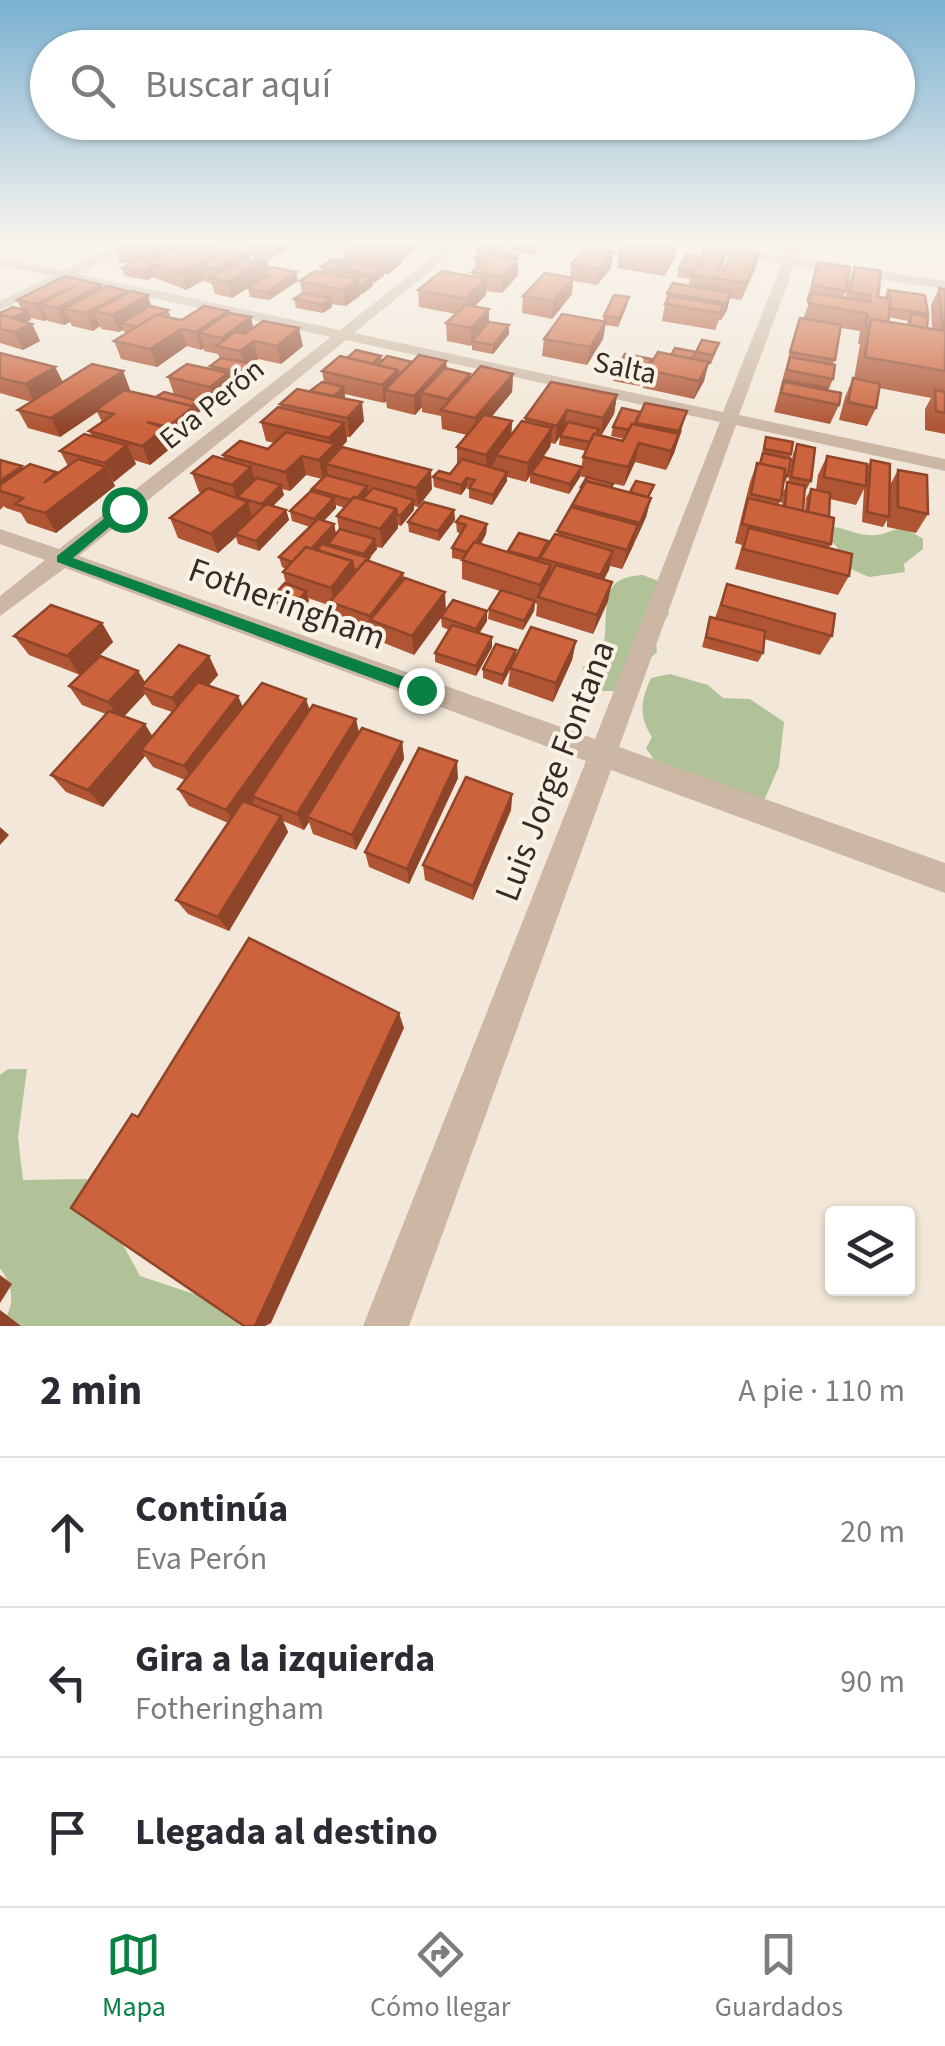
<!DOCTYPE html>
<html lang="es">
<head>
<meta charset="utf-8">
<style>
  body { margin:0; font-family:"Source Sans 3",sans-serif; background:#f2f2f3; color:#2b2b33 }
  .controls { position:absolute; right:30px; bottom:30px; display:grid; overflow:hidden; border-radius:10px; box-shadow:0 2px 8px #0004 }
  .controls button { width:90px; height:90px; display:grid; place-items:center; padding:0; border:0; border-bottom:2px solid #e1e1e2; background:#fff; color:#2b2b33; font:50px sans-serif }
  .stop { position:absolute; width:30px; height:30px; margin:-22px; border:8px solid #0b8043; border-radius:50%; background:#fff }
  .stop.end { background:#0b8043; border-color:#fff; box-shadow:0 2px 10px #0008 }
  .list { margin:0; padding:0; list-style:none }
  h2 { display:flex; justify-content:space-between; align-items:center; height:130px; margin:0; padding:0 40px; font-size:42px }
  h2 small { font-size:32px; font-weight:400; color:#7c7c81 }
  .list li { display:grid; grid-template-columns:65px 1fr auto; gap:30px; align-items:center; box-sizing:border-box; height:150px; padding:0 40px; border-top:2px solid #e1e1e2 }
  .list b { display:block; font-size:38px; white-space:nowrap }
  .list p { margin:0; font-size:32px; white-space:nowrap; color:#7c7c81 }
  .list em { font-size:32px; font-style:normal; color:#7c7c81 }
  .icon { flex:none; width:55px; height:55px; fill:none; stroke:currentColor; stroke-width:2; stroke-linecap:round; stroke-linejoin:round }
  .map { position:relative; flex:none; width:945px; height:1326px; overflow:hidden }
  .search { position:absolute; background:#fff; box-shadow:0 2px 8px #0004; left:30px; right:30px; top:30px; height:110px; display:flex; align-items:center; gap:25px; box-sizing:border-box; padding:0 35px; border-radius:55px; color:#7c7c81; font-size:38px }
  .sheet { height:580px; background:#fff }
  nav { display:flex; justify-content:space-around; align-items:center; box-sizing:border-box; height:140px; border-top:2px solid #e1e1e2; background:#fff; font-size:28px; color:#7c7c81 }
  nav a { display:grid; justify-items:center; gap:5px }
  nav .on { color:#0b8043 }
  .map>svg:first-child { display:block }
</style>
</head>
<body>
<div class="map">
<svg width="945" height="1326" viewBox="0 0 945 1326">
  <rect width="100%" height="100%" fill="#f2e7d8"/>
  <!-- green -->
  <g fill="#b2c298">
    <path d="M833 527C845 528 855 534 867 535 894 538 891 518 923 539V549L904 564 905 572 869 577 844 566 837 547 827 537 828 528Z"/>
    <path d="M643 575 658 581 669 614 655 635 657 652 615 691H600L584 680 582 669C590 657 603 650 605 635 608 603 600 577 643 575Z"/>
    <path d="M670 674 708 685 723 698 750 699 784 722 779 766 763 803 654 760 646 748 652 737C638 716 641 700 651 678Z"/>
    <path d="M8 1069H27L18 1137 23 1180 87 1179 140 1276 224 1304 240 1326H0C16 1307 14 1287 0 1268V1075Z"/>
  </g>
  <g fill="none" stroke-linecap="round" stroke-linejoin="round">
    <!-- minor -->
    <path fill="#cbb7a4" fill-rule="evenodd" d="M123 243H138L78 274 340 330 451 243H464L354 333 723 412 782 264 658 243H686L784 257 790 243H802L796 259 945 281V289L794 266 739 415 945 459V471L736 425 619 747 945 863V893L611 770 409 1326H363L586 761 65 568 0 616V596L45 560 0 544V529L59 549 331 337 66 279 0 310V301L52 276 0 265V257L63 271ZM346 340 720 422 595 739 79 556Z"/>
  </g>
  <!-- wall -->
  <g fill="#af5534" fill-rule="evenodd">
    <polygon points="11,243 39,243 29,247"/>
    <polygon points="202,243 198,245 225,249 226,252 248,252 250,261 298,281 269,300 250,297 248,288 232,298 215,294 212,284 205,282 204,280 186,290 155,278 154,277 147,280 125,276 122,268 131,264 120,262 114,246"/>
    <polygon points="246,243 297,243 270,259 249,256"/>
    <polygon points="383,243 384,245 420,247 401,260 401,264 388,274 384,274 384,276 373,283 373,286 359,295 346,306 331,304 332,307 323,313 296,308 294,299 302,294 300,281 322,273 321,267 345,261 344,251"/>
    <polygon points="507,243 546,243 533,255 507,250"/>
    <polygon points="678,243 675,258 664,276 617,268 619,252"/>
    <polygon points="723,243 741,243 739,247 723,245"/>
    <polygon points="872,243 910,243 908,248"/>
    <polygon points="475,246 502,249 499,252 517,255 518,275 502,293 486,291 486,295 475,306 489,322 509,325 509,334 493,354 472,350 472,344 471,346 447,341 446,323 456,314 419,307 418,290 472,276 472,272 478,267 475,266 475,258 479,255 475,254"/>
    <polygon points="759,253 755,269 741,300 730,298 727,310 721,320 719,320 715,330 662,321 667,293 688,286 690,279 677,277 679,269 700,260 723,267 721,270 724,270"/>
    <path d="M818 262 846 291 843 298H845L848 284 855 267 878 297 884 298 888 290 928 314 927 317V328L932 329 931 305 939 288 945 289V434L925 430V409L931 398 879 388 876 408 867 426 839 420 845 397 853 378 854 379 860 344H858L860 331 841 328 833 365V379L828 391 839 405 830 424 774 412 794 336 800 318 803 319 809 303 806 302ZM888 317 908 321 906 325 888 322Z"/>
    <polygon points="571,264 611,268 597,285 573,281 572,294 552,319 522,313 523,296 570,277"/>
    <polygon points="103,288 127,291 128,293 152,306 168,310 171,318 182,320 229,313 253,328 303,346 281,364 258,359 252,364 256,373 245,382 230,379 234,392 216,406 199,402 202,410 196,414 200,425 175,446 171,445 172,447 150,465 134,460 136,464 113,482 115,486 56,533 27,523 21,513 6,508 4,506 0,510 0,460 23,469 56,472 57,474 68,466 60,451 92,436 89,431 102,422 97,412 60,437 28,428 18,410 31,402 0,393 0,353 55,367 63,382 123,371 130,390 128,391 156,397 174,394 168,377 211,369 210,366 220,359 218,354 204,351 204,348 201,350 187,346 157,367 121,359 114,341 128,333 124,332 123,330 119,332 101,329 100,326 93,331 72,326 70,322 64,325 48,321 47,320 44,321 31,318 31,320 26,322 32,324 40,341 23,350 0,343 0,313 21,309 17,300"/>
    <polygon points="629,297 627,305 618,327 605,325 603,339 587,365 542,356 544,339 603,321 604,316"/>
    <polygon points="696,352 716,352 711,364 708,364 704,381 694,399 643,388 645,376 639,386 613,381 614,372 650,364 671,355 696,352 694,359"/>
    <path d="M381 356 382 361H446L447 369 470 374V378L513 374 512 392 492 416 512 421 511 436 525 422V418L617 395 614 414 601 436 623 441 624 439 611 436 613 427 622 408 682 430 674 453 666 470 635 462 624 486 611 483 613 484 612 488 651 498 646 517 622 569 610 566 604 579 608 601 593 634 536 616 537 604 535 603 534 611 523 630 488 619 489 609 500 591 462 579V560L452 558V548L461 534 457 532 456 522 487 524 486 534 481 544 508 552 547 546 557 534 586 478 580 476 583 457 586 451 559 445 560 436 555 444 551 443 550 447 543 457 582 467 580 477 569 494 530 483V476L526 482 507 477V481L492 505 469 498V488L467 487 461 495 434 487 433 477 450 474 457 466V447L467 435 442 429 441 416 422 412V407L415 415 387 408 386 401 384 403 345 394V397L344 398 364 421 350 437H347V441L340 449 432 489 418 507 414 506V510L401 526 398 525V528L382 548 376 547 377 549 369 558 370 562 403 573 404 579 446 610 487 621 479 633 492 637V647L476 676 435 662V653L449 630 442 627 441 618 414 655 374 639 373 635 334 621 331 606 308 598 309 601 297 613 277 605 274 595 286 584 283 572 286 569 282 567 279 557 310 527 292 521 290 511 313 491 312 489 322 479 306 475 290 491 282 489 284 495 273 506 286 510 289 520 259 551 238 544 236 537 218 553 178 538 170 518 202 493 199 492 192 473 224 460 223 455 268 449 274 443 266 441 261 422 281 408 280 404 310 391 324 382 322 371 347 358ZM336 505 345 508 337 516 339 530 336 534 334 524 324 521 336 508Z"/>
    <polygon points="766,437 791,454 788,476 783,486 779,505 782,506 783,492 788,483 793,454 797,444 811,481 806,490 805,490 803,511 805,511 806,498 811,489 816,490 818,475 827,456 867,467 871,460 890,485 898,470 928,514 916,533 887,527 887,520 883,527 862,522 864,489 856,505 830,499 829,517 831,544 829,548 849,576 838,595 735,569 742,545 735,543 750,482 757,463 759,464"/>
    <polygon points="454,510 455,520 439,541 409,532 408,522"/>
    <polygon points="727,584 832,636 820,655 764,639 763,653 758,662 702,647 710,617 715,618"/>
    <polygon points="102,623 113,642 80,675 29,655 14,636"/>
    <polygon points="576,641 572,660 553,702 508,686 510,670 502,685 483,678 483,669 516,650 515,657"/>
    <path d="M209 656 218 675 208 686 243 707 310 710 359 732 402 742 404 759 356 850 313 834 309 822 304 830 283 821 288 832 229 931 188 914 176 900 228 823 189 806 178 789 185 780 153 767 145 756 103 807 66 792 51 775 106 714 82 705 69 686 138 671 145 682ZM145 694 152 705 172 712 152 736 124 716Z"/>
    <polygon points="458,778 409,884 369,867 365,852"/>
    <polygon points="512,794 511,810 473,900 425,880 423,865"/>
  </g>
  <!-- shaded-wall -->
  <g fill="#8f452a">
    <polygon points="167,243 202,243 152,263 148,250"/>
    <polygon points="266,243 297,243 270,259"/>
    <polygon points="414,243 420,243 420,247 401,260 401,264 388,274 387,258 400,248"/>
    <polygon points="501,243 503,243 502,249 491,259 492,251"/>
    <polygon points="534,243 546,243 533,255"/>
    <polygon points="678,243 675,258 664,276 667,259"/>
    <polygon points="225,249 228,262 248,252 251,267 267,261 269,269 260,275 261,280 232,298 227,282 218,280 216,269 200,266 204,280 186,290 181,273"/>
    <polygon points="727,251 723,267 716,279 716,269"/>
    <polygon points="614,252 611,268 597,285 599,269"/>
    <polygon points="759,253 755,269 741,300 746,283"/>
    <polygon points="517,255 517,261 518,259 518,275 502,293 502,277 508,263"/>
    <polygon points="346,261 347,269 341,269 341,273 335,277 334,269"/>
    <polygon points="383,267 384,276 374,283 373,275"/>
    <polygon points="151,268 154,277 147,280 144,272"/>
    <polygon points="296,272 298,281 269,300 267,292"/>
    <polygon points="372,278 373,286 361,295 360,286"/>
    <polygon points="573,278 572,294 552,319 553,301"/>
    <polygon points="358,279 360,296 346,306 343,290"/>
    <polygon points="486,279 486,295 465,316 465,299"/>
    <polygon points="101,285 108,301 127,291 132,304 148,295 153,312 121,323 123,330 119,332 112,315 94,311 100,326 93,331 86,313 64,309 70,322 64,325 57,308 40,304 47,320 44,321 36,304 76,286"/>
    <polygon points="732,290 727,310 721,320 726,303"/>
    <polygon points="629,297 627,305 618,327 619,318"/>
    <polygon points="331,298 332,307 323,313 322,305"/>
    <polygon points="489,309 489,326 472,341 471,346 471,328"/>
    <polygon points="27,311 31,320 9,331 4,322"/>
    <polygon points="228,311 233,328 199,333 204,348 201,350 196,332"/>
    <polygon points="251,317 255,335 224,348 221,338"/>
    <polygon points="606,322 603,339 587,365 590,347"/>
    <polygon points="32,324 40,341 23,350 14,332"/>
    <polygon points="509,325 509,334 493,354 493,345"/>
    <polygon points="299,328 303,346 281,364 277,346"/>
    <polygon points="181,329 187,346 157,367 150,349"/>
    <polygon points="254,341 258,359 245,369 240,351"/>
    <polygon points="446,361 447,379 421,393 422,407 415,415 414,396"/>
    <polygon points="709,362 704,381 694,399 699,381"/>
    <polygon points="254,364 256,373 245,382 243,373"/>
    <polygon points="55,367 64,385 35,403 25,384"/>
    <polygon points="398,370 400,388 385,390 386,401 384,403 382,385"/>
    <polygon points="123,371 130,390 100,410 96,410 97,412 60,437 51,418"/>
    <polygon points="228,373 234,392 216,406 210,387"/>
    <polygon points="513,374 512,392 475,437 475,418"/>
    <polygon points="344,387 345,397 329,411 327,402"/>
    <polygon points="617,395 614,414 600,437 603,418"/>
    <polygon points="199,401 202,410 196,414 200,425 175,446 168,427"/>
    <polygon points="362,402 364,421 350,437 347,418"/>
    <polygon points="567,410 565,429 555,444 557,426"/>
    <polygon points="687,411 674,453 666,470 671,451 678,435"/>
    <polygon points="512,421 511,440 496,455 496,460 486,474 486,455"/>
    <polygon points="344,423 347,441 326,464 328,474 323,479 319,460 331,448 329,438"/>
    <polygon points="165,428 172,447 150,465 142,446"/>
    <polygon points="552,428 550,447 532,474 531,473 526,482 528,463"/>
    <polygon points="639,443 635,462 624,486 628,467"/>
    <polygon points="127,445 136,464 114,482 105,463"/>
    <polygon points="302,456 306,475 290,491 285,472"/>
    <polygon points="22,466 33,485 0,491 0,481"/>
    <polygon points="106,467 115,486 56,533 45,513"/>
    <polygon points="251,467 257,487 237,497 238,504 232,485"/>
    <polygon points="582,467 580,477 569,494 570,484"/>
    <polygon points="431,470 432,489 418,507 416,488"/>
    <polygon points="507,472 507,481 492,505 493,495"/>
    <polygon points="467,478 467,487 461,495 461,485"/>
    <polygon points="281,485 284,495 265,514 262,504"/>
    <polygon points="367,486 369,496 361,505 354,501"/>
    <polygon points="334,498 336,508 316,529 314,519"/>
    <polygon points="651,498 646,517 635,542 640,523"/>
    <polygon points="414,500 414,510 401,526 400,516"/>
    <polygon points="248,502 254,521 235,534 236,537 218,553 211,534"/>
    <polygon points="396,509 398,528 382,548 380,529"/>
    <polygon points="286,510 289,520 259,551 256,541"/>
    <polygon points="454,510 455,520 439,541 438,531"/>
    <polygon points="334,524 336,534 315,557 296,564"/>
    <polygon points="487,524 486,534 470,563 470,553"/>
    <polygon points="638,525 634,544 622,569 627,550"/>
    <polygon points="375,539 377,549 365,564 364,554"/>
    <polygon points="613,551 609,570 596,595 600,575"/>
    <polygon points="352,561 356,581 334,603 331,588"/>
    <polygon points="551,565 549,584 538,597 540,585"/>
    <polygon points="403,573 405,592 370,620 373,635 370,616"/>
    <polygon points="612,582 608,601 593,634 597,615"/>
    <polygon points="306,591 309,601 297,613 295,604"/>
    <polygon points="445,592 446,611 414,655 412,636"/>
    <polygon points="535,601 534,611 523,630 524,621"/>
    <polygon points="487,611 487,621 476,639 476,629"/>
    <polygon points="102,623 113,642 80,675 67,656"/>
    <polygon points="492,637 492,647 476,676 476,666"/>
    <polygon points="576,641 572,660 553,702 556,683"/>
    <polygon points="516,650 515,659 502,685 503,675"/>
    <polygon points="209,656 218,675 182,716 172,698"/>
    <polygon points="138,671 149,689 141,687 145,694 120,721 108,702"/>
    <polygon points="238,696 246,714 195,784 184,766"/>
    <polygon points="306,699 312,717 252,796 254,800 236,826 226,810"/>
    <polygon points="356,719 360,737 307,817 309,822 304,830 297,814"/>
    <polygon points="145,724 156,742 141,750 145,756 103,807 88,790"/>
    <polygon points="402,742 404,759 356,850 352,835"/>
    <polygon points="457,761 458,778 409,884 407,869"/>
    <polygon points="512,794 511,810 473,900 473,886"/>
    <polygon points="281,816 288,832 229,931 218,917"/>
    <polygon points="0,827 9,835 0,845"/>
    <polygon points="399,1013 404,1028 271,1323 265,1326 255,1326"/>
    <polygon points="0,1275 12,1284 0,1303"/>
    <polygon points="0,1310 21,1326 0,1326"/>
  </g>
  <!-- building -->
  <g fill="#cc633c" stroke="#8f452a" stroke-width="2.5">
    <polygon points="122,243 167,243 148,250 114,246"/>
    <polygon points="188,243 225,249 181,273 149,262"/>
    <polygon points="356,243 367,243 400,248 387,258 344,251"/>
    <polygon points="390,243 414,243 400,252 400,248 385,246"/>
    <polygon points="480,243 501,243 492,251 517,255 513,258 490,255 485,260 475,258 486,248 475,246"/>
    <polygon points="627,243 677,243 667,259 619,252"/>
    <polygon points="587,247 614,252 599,269 571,264"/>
    <polygon points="707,247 727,251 716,269 724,270 733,249 759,253 746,283 691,275"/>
    <polygon points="232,249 248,252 216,269 200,266"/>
    <polygon points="490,255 518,259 502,277 472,272"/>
    <polygon points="686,255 700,257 693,271 679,269"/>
    <polygon points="142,258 154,260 149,262 151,268 144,272 122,268"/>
    <polygon points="255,259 267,261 259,266 259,263 250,262"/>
    <polygon points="333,259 346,261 334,269 321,267"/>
    <polygon points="242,260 259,263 227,282 210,278"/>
    <polygon points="351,262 383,267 373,275 341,269"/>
    <polygon points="818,262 850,267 846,291 812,285"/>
    <polygon points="271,267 296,272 267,292 248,288 268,276 260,274"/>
    <polygon points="855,267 881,271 878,297 891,299 888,322 871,319 868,327 865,326 868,314 809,303 812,293 870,302 871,295 850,292"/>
    <polygon points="315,271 358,279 343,290 300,281"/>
    <polygon points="442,271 486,279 465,299 418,290"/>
    <polygon points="348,273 372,278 360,286 358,286 358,279 342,276"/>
    <polygon points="545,273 573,278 553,301 523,296"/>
    <polygon points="65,276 101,285 57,308 40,304 76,286 36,304 17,300"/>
    <polygon points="673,283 731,293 726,303 667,293"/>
    <polygon points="695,285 732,290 731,293 694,287"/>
    <polygon points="107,286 127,291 86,313 64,309"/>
    <polygon points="939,288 945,289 945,330 943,329"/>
    <polygon points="888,290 925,295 928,314 889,308 891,299 888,299"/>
    <polygon points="131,291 148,295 112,315 94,311"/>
    <polygon points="303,293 331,298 322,305 294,299"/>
    <polygon points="614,295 629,297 619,318 604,316"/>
    <polygon points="670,296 723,305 720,313 665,304"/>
    <polygon points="466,305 489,309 471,328 446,323"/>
    <polygon points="150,306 168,310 159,315 156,315 137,327 121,323"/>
    <polygon points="204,306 228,311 196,332 181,329 150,349 114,341 156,315 182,320"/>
    <polygon points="13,307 27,311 12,318 0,315 0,313"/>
    <polygon points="229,313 251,317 221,338 199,333"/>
    <polygon points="562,314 606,322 590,347 544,339"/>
    <polygon points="911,314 928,317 927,328 910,325"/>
    <polygon points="0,315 32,324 14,332 0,329"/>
    <polygon points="800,318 841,325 835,360 790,352"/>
    <polygon points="871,319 945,331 945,371 865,357"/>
    <polygon points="263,321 299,328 277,346 254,341 240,351 216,346 235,332 245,334"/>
    <polygon points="489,322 509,325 493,345 472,341"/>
    <polygon points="702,340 719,343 713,355 696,352"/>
    <polygon points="675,348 696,352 692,359 671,355"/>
    <polygon points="356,350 381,356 372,364 347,358"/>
    <polygon points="658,352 709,362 699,381 647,370"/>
    <polygon points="0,353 55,367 25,384 0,378"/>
    <polygon points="625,354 651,359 641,377 614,372"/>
    <polygon points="419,355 446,361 414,396 385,390"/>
    <polygon points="340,356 398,370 382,385 322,371"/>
    <polygon points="387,356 412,362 399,375 398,370 378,365"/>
    <polygon points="790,357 835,365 833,379 787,370"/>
    <polygon points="221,358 254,364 243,373 210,366"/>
    <polygon points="92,364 123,371 51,418 18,410"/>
    <polygon points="187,364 228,373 210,387 168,377"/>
    <polygon points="481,366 513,374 475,418 441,410"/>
    <polygon points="445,368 470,374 448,399 421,393"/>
    <polygon points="853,378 880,384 876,408 848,402"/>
    <polygon points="784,380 827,388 826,391 784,382 781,390"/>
    <polygon points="322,382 344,387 334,396 310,391"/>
    <polygon points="551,382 617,395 603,418 567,410 557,426 525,418"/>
    <polygon points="784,382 841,393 839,405 781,393"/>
    <polygon points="297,389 362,402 347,418 280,404"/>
    <polygon points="124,390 194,406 168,427 147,422 165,428 142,446 89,431 114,414 96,410"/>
    <polygon points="935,390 945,392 945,413 936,411"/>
    <polygon points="164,392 199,401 192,406 156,397"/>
    <polygon points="645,403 687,411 679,431 636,423"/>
    <polygon points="278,407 344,423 329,438 261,422"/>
    <polygon points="622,408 640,412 634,425 632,424 629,430 613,427"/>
    <polygon points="484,415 512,421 486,455 457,447"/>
    <polygon points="522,421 552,428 528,463 496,455"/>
    <polygon points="568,422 599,429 596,434 594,434 590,442 560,436"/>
    <polygon points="632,424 679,434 671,451 639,443 628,467 583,457 594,434 623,441"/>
    <polygon points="286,432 335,444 319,460 302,456 285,472 223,455 240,441 268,449"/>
    <polygon points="84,434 127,445 105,463 60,451"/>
    <polygon points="766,437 793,442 791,454 764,449"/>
    <polygon points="797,444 815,448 811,481 791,477"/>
    <polygon points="342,447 431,470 416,488 326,464"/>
    <polygon points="763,453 791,459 788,476 785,475 785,469 760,464"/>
    <polygon points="213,456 251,467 232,485 192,473"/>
    <polygon points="827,456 867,464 866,486 824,477"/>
    <polygon points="543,457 582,467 570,484 531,473"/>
    <polygon points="78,459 106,467 45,513 15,504 23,498 0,491 0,485 30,464 56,472 44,483"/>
    <polygon points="462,459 507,472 493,495 469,488 475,480 467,478 461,485 433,477 439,471 450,474"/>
    <polygon points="0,460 22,466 0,481"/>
    <polygon points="871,460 890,464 889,517 867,512"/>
    <polygon points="757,463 785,469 781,501 751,494"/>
    <polygon points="898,470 927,475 928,514 898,507"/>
    <polygon points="326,475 367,486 357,498 354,497 351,500 312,489"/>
    <polygon points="587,477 613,484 611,487 586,481 583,487 581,487"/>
    <polygon points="257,478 281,485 262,504 237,497"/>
    <polygon points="586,481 651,498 640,523 572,505"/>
    <polygon points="636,481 654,485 648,497 630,492"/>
    <polygon points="787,482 805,486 803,511 785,507"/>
    <polygon points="208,488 248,502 211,534 170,518"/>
    <polygon points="373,488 414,500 400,516 397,515 396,509 362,500"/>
    <polygon points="811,489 830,493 829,517 808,512"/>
    <polygon points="311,491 334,498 314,519 290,511"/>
    <polygon points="354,497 396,509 380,529 337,516"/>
    <polygon points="748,498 834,518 831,544 742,524"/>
    <polygon points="424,502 454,510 438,531 408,522"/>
    <polygon points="266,504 286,510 256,541 235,534"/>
    <polygon points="571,507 638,525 627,550 557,531"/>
    <polygon points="461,516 487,524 476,542 474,542 467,552 452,548 466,525 456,522"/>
    <polygon points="318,519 334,524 311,549 306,547 292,562 279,557"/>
    <polygon points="749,528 852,554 849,576 743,549"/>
    <polygon points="340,529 375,539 364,554 328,544"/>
    <polygon points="519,533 548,541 538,559 508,551"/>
    <polygon points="555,534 613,551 600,575 540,558"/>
    <polygon points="474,542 551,565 540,585 462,560"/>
    <polygon points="322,544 369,558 357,570 354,569 352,561 317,550"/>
    <polygon points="306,547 352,561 331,588 283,572"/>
    <polygon points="366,560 403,573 370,616 330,602"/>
    <polygon points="556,565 612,582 597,615 538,597"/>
    <polygon points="405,578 445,592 412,636 370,620"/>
    <polygon points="285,583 306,591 295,604 274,595"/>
    <polygon points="727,584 835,614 832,636 721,605"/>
    <polygon points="501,590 535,601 524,621 489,609"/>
    <polygon points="453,600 487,611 476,629 441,617"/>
    <polygon points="51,605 102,623 67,656 14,636"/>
    <polygon points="710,617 765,631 763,653 706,637"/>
    <polygon points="452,625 492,637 476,666 435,653"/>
    <polygon points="531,627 576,641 556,683 510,668"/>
    <polygon points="496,644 516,650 503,675 483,669"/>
    <polygon points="179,645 209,656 172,698 141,687"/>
    <polygon points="100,656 138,671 108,702 69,686"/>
    <polygon points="198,682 238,696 184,766 141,750"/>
    <polygon points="262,683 306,699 226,810 178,789"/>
    <polygon points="313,705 356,719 297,814 252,796"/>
    <polygon points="109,711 145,724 88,790 51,775"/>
    <polygon points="362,728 402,742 352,835 307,817"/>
    <polygon points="419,748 457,761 407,869 365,852"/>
    <polygon points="466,777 512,794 473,886 423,865"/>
    <polygon points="243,801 281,816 218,917 176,900"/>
    <polygon points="249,938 399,1013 255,1326 244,1326 71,1208 132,1114 138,1117"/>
  </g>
  <!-- sky -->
  <linearGradient id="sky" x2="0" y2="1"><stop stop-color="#7ab1d2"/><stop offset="0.57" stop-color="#f9f4ed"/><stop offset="1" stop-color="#f9f4ed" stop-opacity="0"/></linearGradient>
  <rect width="945" height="428" fill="url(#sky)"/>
  <!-- route -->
  <polygon fill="#0b8043" points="120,506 131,509 73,558 427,685 427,694 415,694 57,562 57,556"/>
  <g text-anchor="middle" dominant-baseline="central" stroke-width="8" stroke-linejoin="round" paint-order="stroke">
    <!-- far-street labels -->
    <g font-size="30" fill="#362b26" stroke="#faf1e5">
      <text transform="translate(625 368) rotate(12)">Salta</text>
      <text transform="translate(212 404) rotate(-39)">Eva Perón</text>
    </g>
    <!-- street labels -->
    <g font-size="35" fill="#362b26" stroke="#faf1e5">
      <text transform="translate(287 604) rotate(20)">Fotheringham</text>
      <text transform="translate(555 771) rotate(-69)">Luis Jorge Fontana</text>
    </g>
  </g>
</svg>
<div class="controls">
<button><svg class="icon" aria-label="layers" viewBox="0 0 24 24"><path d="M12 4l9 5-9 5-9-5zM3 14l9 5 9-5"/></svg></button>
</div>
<div class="stop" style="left:124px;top:509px"></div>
<div class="stop end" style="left:421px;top:690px"></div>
<div class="search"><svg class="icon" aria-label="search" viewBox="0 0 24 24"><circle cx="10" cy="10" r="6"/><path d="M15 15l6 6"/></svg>Buscar aquí</div>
</div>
<section class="sheet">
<h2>2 min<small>A pie · 110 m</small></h2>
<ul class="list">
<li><svg class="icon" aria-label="ahead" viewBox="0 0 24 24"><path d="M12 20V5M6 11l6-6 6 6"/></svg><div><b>Continúa</b><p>Eva Perón</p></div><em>20 m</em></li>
<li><svg class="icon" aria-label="left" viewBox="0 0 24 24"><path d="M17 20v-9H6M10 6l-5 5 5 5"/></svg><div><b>Gira a la izquierda</b><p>Fotheringham</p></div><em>90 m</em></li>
<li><svg class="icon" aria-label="arrive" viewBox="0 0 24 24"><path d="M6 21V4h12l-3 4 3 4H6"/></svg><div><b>Llegada al destino</b></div></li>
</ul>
</section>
<nav>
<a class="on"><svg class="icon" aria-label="map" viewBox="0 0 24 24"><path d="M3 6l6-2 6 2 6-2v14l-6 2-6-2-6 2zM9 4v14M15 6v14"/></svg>Mapa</a>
<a><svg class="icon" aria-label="directions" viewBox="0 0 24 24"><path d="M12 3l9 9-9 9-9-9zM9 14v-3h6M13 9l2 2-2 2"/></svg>Cómo llegar</a>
<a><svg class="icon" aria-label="saved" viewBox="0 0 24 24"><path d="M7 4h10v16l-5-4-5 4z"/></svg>Guardados</a>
</nav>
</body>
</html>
